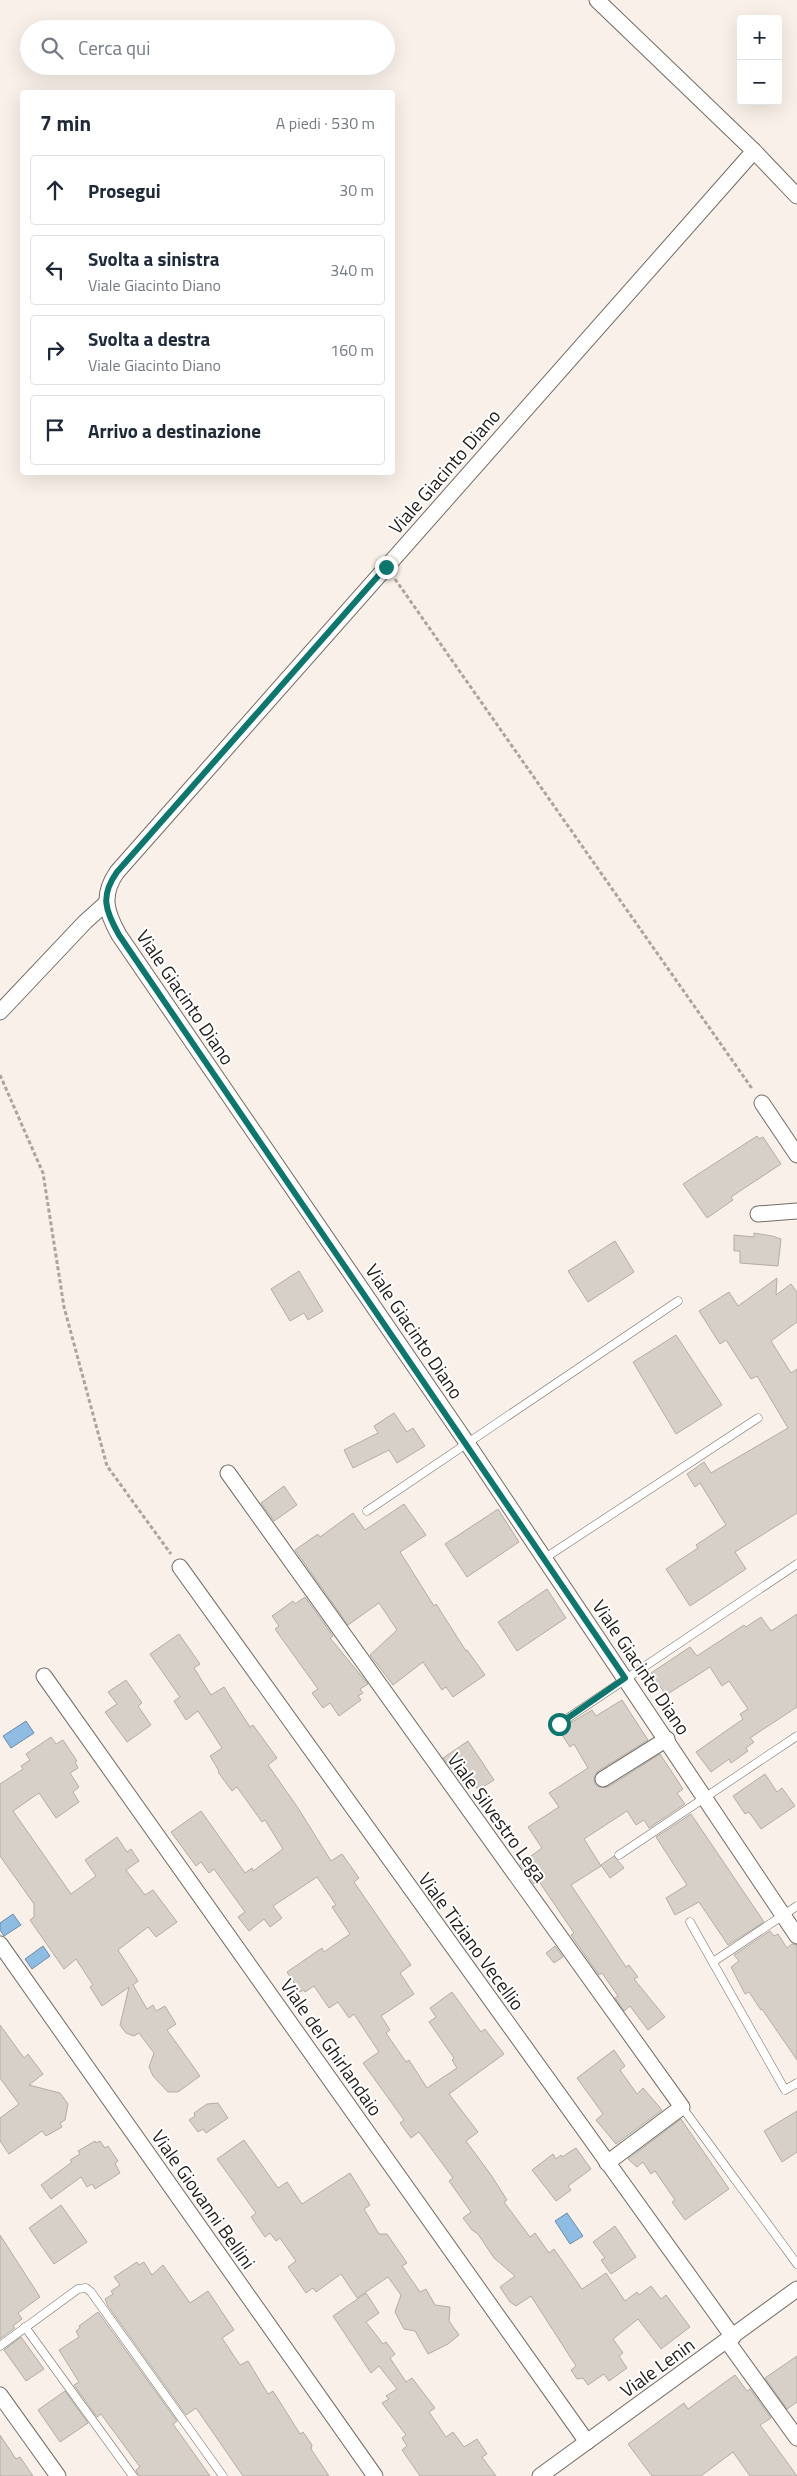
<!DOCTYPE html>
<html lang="it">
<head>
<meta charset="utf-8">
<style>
  body { margin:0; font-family:"Titillium Web",sans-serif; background:#f6f6f7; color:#1f2937 }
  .controls { position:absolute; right:15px; top:15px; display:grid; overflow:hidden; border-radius:5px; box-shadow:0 5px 20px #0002 }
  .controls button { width:45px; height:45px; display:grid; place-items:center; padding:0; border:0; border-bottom:1px solid #e0e1e3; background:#fff; color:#1f2937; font:25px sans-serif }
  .stop { position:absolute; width:15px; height:15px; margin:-11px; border:4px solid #0f766e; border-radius:50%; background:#fff }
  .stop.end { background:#0f766e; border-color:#fff; box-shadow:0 1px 5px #0008 }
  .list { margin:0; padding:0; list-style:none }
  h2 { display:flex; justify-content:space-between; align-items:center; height:65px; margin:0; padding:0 20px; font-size:21px }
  h2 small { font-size:16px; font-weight:400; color:#747a83 }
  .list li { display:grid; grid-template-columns:32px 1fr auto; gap:15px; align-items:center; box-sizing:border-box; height:70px; margin:0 10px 10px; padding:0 10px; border:1px solid #e0e1e3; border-radius:5px }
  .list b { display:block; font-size:19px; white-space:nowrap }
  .list p { margin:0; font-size:16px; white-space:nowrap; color:#747a83 }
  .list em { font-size:16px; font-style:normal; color:#747a83 }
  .icon { flex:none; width:28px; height:28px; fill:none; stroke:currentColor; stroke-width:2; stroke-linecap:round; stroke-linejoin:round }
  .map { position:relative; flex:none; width:797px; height:2476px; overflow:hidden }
  .search { position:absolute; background:#fff; box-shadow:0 5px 20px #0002; left:20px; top:20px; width:375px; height:55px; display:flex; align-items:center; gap:12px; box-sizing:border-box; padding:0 18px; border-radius:28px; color:#747a83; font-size:19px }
  .panel { position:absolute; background:#fff; box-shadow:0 5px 20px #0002; left:20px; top:90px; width:375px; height:385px; border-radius:5px }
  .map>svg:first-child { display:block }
</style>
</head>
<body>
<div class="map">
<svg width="797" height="2476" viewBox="0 0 797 2476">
  <rect width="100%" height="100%" fill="#f9f1e9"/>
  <!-- water -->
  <g fill="#8ebce3" stroke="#6d8ca7">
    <polygon points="26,1721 34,1733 11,1748 3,1736"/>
    <polygon points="13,1914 21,1925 4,1936 0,1930 0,1923"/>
    <polygon points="43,1946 50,1956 32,1969 25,1959"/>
    <polygon points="567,2213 583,2236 570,2244 555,2221"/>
  </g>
  <!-- building -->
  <g fill="#d7d0c8" stroke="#b3ada5">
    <polygon points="757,1136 759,1139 763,1137 781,1164 731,1197 733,1200 707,1218 683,1184"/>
    <polygon points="754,1233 772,1236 781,1239 778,1266 740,1263 740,1251 734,1251 734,1235 754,1237"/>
    <polygon points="615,1241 634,1272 588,1302 568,1271"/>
    <polygon points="299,1271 323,1311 308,1320 304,1313 290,1321 271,1289"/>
    <polygon points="777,1278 776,1295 791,1284 797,1292 797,1322 771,1341 791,1373 797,1369 797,1513 735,1552 746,1569 690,1606 666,1569 698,1548 696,1545 726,1525 700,1483 695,1487 687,1474 704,1462 711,1473 788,1428 757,1376 751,1379 726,1340 720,1344 699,1311 729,1292 738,1306"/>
    <polygon points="676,1335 722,1405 676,1434 633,1362"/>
    <polygon points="394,1413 407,1432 413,1428 425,1446 397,1463 389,1450 353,1468 344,1450 378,1433 374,1426"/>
    <polygon points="284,1486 297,1505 274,1521 261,1503"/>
    <polygon points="404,1504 426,1535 400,1552 434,1606 436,1604 466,1651 467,1650 485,1675 453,1697 446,1687 442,1690 423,1662 393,1685 370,1655 397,1630 379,1603 348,1625 295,1550 318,1534 320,1537 353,1513 365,1530"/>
    <polygon points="498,1509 519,1542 467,1577 445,1544"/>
    <polygon points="547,1589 566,1618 517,1651 498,1622"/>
    <polygon points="305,1597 333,1636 330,1638 368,1684 360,1689 363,1693 358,1696 361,1700 339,1716 330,1703 323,1708 312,1693 318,1689 275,1629 279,1626 272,1616 293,1601 295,1604"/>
    <polygon points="797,1614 797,1707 750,1738 754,1742 746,1748 748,1751 731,1763 729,1759 711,1772 696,1752 743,1719 740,1714 748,1709 729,1681 722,1686 710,1667 666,1695 659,1685 656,1687 648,1675 690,1647 697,1656 744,1625 746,1627 761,1617 771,1631"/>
    <polygon points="179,1634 200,1664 194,1668 211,1695 224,1687 250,1727 253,1725 277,1758 268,1765 298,1808 331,1861 342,1854 359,1878 354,1882 411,1965 400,1973 414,1994 381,2016 390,2030 386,2033 406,2062 409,2060 427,2088 457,2068 452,2060 454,2058 429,2022 436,2017 430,2008 452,1992 481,2032 485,2029 504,2054 449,2094 478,2132 466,2141 491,2175 507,2200 504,2202 530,2237 535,2233 549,2253 554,2249 582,2289 606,2273 625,2301 637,2292 639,2295 651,2286 661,2299 666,2295 690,2327 661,2349 638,2319 613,2339 623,2353 619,2356 627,2368 609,2381 604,2374 588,2385 583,2378 577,2379 571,2370 576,2366 531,2296 516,2306 510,2302 500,2287 515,2276 494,2258 478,2234 472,2230 463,2218 471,2212 449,2181 453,2178 419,2132 411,2138 400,2123 404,2120 363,2063 379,2052 354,2014 349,2018 338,2002 329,2008 314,1986 305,1992 304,1990 300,1992 287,1972 322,1948 324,1952 350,1934 332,1907 336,1905 317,1877 273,1906 282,1918 270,1927 264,1919 249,1931 238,1917 245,1912 214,1869 209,1873 201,1862 196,1866 171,1832 201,1811 245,1873 252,1868 253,1871 283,1849 265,1820 262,1822 237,1787 232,1791 218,1772 219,1771 210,1756 222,1748 198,1711 186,1720 174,1701 180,1697 150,1654"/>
    <polygon points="126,1680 142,1703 138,1706 151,1725 127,1742 105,1712 117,1704 108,1692"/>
    <polygon points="622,1700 648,1740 598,1771 594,1779 595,1784 599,1787 608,1787 660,1754 683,1789 677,1793 685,1804 649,1828 644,1820 636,1825 627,1811 584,1839 601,1866 571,1885 626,1967 629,1965 638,1977 634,1979 665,2017 648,2030 630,2006 624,2011 615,1998 618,1996 602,1973 599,1975 571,1935 574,1933 538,1880 534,1884 520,1864 542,1848 528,1827 559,1807 549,1793 588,1768 574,1744 570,1747 559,1730 592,1710 596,1716"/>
    <polygon points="51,1737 56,1744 63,1740 77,1761 75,1762 78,1768 70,1773 79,1787 73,1792 79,1802 56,1818 39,1793 13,1811 71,1894 96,1876 85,1860 117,1837 127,1852 131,1849 139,1861 126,1870 145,1895 153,1890 177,1922 156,1937 148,1927 118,1950 138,1981 133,1985 147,2009 153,2005 156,2011 165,2006 176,2024 167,2030 200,2076 178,2092 168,2092 153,2076 149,2067 154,2053 139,2033 134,2036 126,2033 120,2025 129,1987 102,2006 90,1987 93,1985 76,1959 64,1969 30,1920 34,1917 34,1904 0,1856 0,1784 23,1769 21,1766 30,1760 26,1754"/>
    <polygon points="468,1741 494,1780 478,1790 472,1781 465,1785 443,1758"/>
    <polygon points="765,1774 777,1792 782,1788 795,1806 761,1829 749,1812 745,1814 733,1796"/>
    <polygon points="691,1814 764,1922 728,1945 699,1902 675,1915 666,1898 687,1885 656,1837"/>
    <polygon points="614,1856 624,1868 610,1878 601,1865"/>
    <polygon points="770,1931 774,1936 778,1934 787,1948 792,1944 797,1945 797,2060 762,2009 761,2010 749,1992 745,1994 731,1967 739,1961 734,1955"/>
    <polygon points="555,1946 563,1957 554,1963 546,1953"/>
    <polygon points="0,2025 24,2058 28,2054 43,2074 29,2085 60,2093 68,2104 65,2120 60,2123 62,2127 46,2136 42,2131 9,2154 0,2141 0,2118 19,2104 0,2078"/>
    <polygon points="614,2050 625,2066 620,2070 637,2094 643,2088 662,2110 616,2144 596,2120 603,2114 577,2078"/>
    <polygon points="218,2103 228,2118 206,2133 203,2129 198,2132 189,2120 195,2116 194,2113 207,2104"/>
    <polygon points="797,2111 797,2152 782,2162 764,2131"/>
    <polygon points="681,2119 729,2189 685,2220 672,2202 675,2200 655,2171 651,2174 643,2162 637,2167 628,2159"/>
    <polygon points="244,2140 278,2188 287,2182 302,2204 350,2173 370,2205 364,2209 379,2234 387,2234 407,2263 402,2266 420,2292 426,2289 435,2305 450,2307 449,2321 459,2335 448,2344 428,2354 415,2331 404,2329 395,2312 401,2295 388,2277 357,2298 341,2274 316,2292 313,2288 306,2293 288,2267 296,2261 280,2238 276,2241 270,2233 265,2237 251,2217 256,2213 217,2159"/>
    <polygon points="95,2141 96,2143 100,2141 105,2148 108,2146 118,2161 115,2163 120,2173 95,2189 92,2184 87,2187 81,2177 51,2199 41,2185 72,2162 70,2160 80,2154 78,2151"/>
    <polygon points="576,2148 591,2169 568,2186 571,2190 556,2201 532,2170 553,2154 556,2159 561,2155 562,2157"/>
    <polygon points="61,2205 87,2242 54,2264 29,2228"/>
    <polygon points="615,2226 636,2257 611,2274 601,2260 605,2258 593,2242"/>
    <polygon points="0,2235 40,2297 18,2313 22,2319 13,2326 15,2328 0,2339"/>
    <polygon points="137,2262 139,2265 144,2262 152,2275 163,2265 190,2303 208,2291 234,2330 222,2338 240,2365 248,2361 268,2394 273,2391 300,2434 303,2432 312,2445 311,2449 329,2476 243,2476 196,2408 186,2415 108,2306 105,2299 113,2294 111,2291 120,2285 114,2277"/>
    <polygon points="366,2293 379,2313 366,2322 383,2344 386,2342 395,2354 390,2358 406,2382 412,2378 435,2408 429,2412 446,2437 453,2432 464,2447 477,2439 487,2454 482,2457 496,2476 420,2476 402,2450 407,2446 402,2438 406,2435 382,2403 389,2399 386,2396 397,2389 379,2366 371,2373 333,2316"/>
    <polygon points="98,2312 177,2421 173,2424 210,2476 139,2476 136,2470 140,2467 101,2414 97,2417 74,2385 79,2382 59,2350 79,2337 76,2331 80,2328 79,2326"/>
    <polygon points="21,2337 44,2369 26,2381 4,2350"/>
    <polygon points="797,2356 797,2402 787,2409 765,2378"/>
    <polygon points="735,2375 747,2391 750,2389 771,2418 760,2425 797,2476 750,2476 733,2452 701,2476 652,2476 628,2444 684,2403 688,2409"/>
    <polygon points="65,2391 88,2423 60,2442 38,2410"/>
    <polygon points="0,2435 16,2459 20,2457 33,2476 0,2476"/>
  </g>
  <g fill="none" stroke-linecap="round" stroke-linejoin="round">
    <defs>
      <g id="service">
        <polyline points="367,1511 678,1301"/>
        <polyline points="545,1558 758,1418"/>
        <polyline points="559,1724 797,1564"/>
        <polyline points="619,1855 797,1736"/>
        <polyline points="690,1922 785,2090 797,2083"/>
        <polyline points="713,1962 797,1906"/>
        <polyline points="682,2107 797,2264"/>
        <polyline points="25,2327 133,2476"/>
        <polyline points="0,2346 78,2289 86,2288 91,2292 223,2476"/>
      </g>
      <g id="minor">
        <polyline points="597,0 754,151 797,196"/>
        <path d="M754 151 117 872C101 895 106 912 119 935L467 1443 797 1936"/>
        <polyline points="0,1012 85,922 105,904"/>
        <polyline points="762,1103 797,1155"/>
        <polyline points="758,1214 797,1211"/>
        <polyline points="228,1473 682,2107 607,2163"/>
        <polyline points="180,1567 733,2337"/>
        <polyline points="44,1676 587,2442"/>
        <polyline points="603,1779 667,1739"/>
        <polyline points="0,1944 375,2476"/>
        <polyline points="727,2341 797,2438"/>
        <polyline points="0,2395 58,2476"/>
        <polyline points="540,2476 797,2289"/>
      </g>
    </defs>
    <!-- service casing -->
    <use href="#service" stroke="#736b65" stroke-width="9"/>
    <!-- minor casing -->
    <use href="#minor" stroke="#736b65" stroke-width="17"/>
    <!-- path -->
    <g stroke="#aba49f" stroke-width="3" stroke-dasharray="4 2.5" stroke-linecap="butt">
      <polyline points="395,579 753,1090"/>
      <polyline points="0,1075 43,1173 64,1307 107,1466 171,1554"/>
    </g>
    <!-- service -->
    <use href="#service" stroke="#fff" stroke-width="8"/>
    <!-- minor -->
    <use href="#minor" stroke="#fff" stroke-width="15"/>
  </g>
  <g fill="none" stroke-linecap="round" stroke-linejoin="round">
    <!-- route -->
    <path stroke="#0f766e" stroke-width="6" d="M386 567 117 872C100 896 105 910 119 935L625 1678 559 1724"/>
  </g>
  <g text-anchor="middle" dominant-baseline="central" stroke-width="4" stroke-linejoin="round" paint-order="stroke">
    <!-- street labels -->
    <g font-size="19" fill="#1f1c1a" stroke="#fff">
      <text transform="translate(444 471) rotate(-49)">Viale Giacinto Diano</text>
      <text transform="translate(186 997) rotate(56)">Viale Giacinto Diano</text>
      <text transform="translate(415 1331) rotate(56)">Viale Giacinto Diano</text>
      <text transform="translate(642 1667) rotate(56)">Viale Giacinto Diano</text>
      <text transform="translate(498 1817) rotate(54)">Viale Silvestro Lega</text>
      <text transform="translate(472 1941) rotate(54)">Viale Tiziano Vecellio</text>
      <text transform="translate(332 2047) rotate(55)">Viale del Ghirlandaio</text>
      <text transform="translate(204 2199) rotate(55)">Viale Giovanni Bellini</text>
      <text transform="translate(657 2367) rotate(-36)">Viale Lenin</text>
    </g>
  </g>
</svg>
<div class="controls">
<button>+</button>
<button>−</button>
</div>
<div class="stop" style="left:559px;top:1724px"></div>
<div class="stop end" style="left:386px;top:567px"></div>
<div class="search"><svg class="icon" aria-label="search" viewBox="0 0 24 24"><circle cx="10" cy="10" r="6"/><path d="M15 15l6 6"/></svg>Cerca qui</div>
<section class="panel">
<h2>7 min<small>A piedi · 530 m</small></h2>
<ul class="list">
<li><svg class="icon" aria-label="ahead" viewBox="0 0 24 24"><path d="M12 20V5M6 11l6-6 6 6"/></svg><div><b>Prosegui</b></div><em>30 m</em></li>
<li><svg class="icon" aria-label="left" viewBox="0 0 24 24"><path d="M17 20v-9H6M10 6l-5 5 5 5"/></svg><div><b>Svolta a sinistra</b><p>Viale Giacinto Diano</p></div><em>340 m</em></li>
<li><svg class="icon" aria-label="right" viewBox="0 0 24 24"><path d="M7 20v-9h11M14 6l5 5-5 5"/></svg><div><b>Svolta a destra</b><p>Viale Giacinto Diano</p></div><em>160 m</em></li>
<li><svg class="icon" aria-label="arrive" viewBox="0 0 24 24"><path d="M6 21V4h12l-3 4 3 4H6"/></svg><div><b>Arrivo a destinazione</b></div></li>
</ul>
</section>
</div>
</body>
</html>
